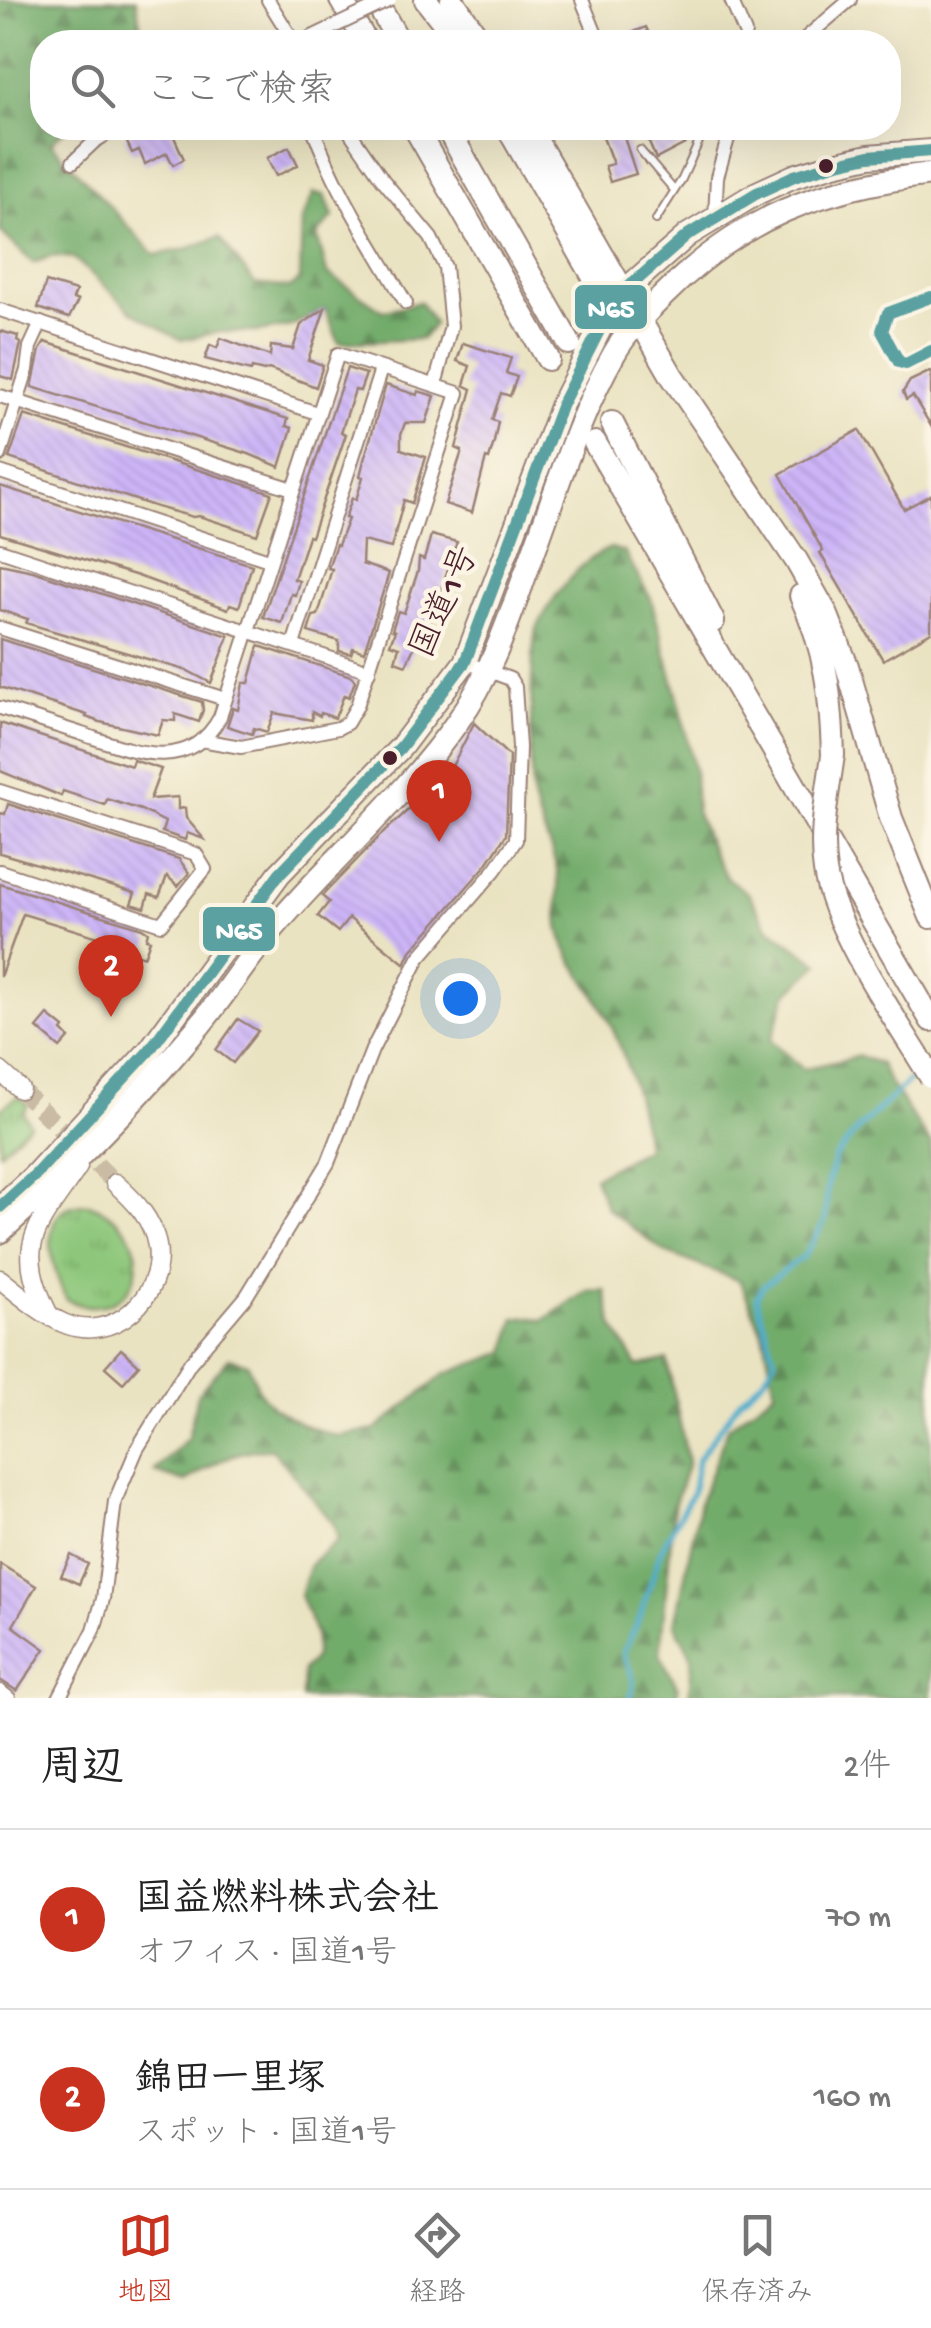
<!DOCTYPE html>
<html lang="ja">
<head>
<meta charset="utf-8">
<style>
  body { margin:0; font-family:"Gochi Hand","Klee One",sans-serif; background:#f6f6f6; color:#222 }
  .you { position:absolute; left:460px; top:998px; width:35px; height:35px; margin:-25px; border:8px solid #fff; border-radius:50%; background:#1a73e8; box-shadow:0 0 0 15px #1a73e833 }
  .badge { display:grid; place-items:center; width:65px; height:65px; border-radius:50%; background:#c8321e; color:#fff; font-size:32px; font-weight:700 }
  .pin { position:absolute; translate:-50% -82px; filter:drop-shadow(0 2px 5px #0008) }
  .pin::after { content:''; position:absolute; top:52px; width:35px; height:30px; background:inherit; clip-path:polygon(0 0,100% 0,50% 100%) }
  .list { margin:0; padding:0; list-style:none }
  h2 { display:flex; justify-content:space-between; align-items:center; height:130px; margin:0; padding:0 40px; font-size:42px }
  h2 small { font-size:32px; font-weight:400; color:#767676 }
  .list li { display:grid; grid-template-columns:65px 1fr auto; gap:30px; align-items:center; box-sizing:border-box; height:180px; padding:0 40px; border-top:2px solid #e0e0e0 }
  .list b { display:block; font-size:38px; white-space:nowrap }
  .list p { margin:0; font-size:32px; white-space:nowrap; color:#767676 }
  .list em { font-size:32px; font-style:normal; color:#767676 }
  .icon { flex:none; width:55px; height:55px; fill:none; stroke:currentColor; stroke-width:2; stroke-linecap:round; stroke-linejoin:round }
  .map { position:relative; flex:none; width:931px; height:1698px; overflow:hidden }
  .search { position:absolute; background:#fff; box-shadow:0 10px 40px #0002; left:30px; right:30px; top:30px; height:110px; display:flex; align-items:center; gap:25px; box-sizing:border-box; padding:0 35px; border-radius:40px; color:#767676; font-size:38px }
  .sheet { height:490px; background:#fff }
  nav { display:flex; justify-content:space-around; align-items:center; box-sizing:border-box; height:140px; border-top:2px solid #e0e0e0; background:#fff; font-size:28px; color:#767676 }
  nav a { display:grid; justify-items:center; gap:5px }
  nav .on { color:#c8321e }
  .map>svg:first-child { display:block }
</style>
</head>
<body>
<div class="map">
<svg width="931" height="1698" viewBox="0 0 931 1698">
  <defs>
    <pattern id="grass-tufts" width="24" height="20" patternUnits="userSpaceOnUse" patternTransform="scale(2.5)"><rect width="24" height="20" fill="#8ec77b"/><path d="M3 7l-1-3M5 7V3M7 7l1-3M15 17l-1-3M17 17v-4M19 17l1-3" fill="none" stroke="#7caa6a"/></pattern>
    <pattern id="forest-firs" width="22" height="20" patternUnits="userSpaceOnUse" patternTransform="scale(2.5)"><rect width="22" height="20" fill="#72ac6b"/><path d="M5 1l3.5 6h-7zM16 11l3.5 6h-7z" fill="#608b58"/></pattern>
    <pattern id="building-back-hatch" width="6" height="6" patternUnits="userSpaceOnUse" patternTransform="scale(2.5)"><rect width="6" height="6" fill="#cdb5f8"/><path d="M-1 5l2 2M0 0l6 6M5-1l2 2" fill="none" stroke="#b29bd5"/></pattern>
  </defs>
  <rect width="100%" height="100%" fill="#fcf5e5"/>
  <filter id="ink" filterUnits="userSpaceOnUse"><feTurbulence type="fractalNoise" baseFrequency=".01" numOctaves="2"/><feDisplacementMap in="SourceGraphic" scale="20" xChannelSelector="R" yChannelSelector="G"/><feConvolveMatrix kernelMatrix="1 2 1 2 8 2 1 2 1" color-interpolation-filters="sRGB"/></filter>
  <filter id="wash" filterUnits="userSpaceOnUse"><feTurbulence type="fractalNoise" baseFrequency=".0048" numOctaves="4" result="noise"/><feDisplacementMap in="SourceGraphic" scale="40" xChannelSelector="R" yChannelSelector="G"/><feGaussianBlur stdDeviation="2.25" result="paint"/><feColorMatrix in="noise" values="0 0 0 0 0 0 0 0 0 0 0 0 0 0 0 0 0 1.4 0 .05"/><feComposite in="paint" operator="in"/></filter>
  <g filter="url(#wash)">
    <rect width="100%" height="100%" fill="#eae3c2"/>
    <!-- grass -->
    <g fill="url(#grass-tufts)" stroke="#6c7353" stroke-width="2.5">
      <polygon points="19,1096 28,1105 23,1113 30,1124 0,1152 0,1109"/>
      <path d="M89 1204C171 1235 137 1331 67 1300 51 1270 33 1201 89 1204Z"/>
    </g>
    <!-- forest -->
    <g fill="url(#forest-firs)" stroke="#5e664b" stroke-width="2.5">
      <polygon points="0,0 136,0 143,42 42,42 42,128 66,128 51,143 155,255 186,249 219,237 255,284 290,288 300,280 302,220 314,193 325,195 333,217 317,235 327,273 383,311 420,302 434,324 422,339 339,343 325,309 291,326 259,332 220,332 181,340 133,312 74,258 53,256 33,263 0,231"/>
      <path d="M611 548 624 552 651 599 681 710 694 770 696 811 714 856 727 878 749 894 768 927 819 964 787 994 771 1040 803 1069 860 1056 880 1064 889 1082 931 1144V1698H689L692 1657 675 1624 700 1501 728 1427 775 1391 764 1337 740 1281 665 1252 607 1209 594 1177 646 1148C642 1105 622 1042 600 1004 586 979 567 959 560 931 556 916 560 889 557 870 552 845 538 823 533 798 529 779 531 645 536 631 550 599 579 560 611 548Z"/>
      <path d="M605 1290 613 1325 637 1366 667 1360 688 1462 674 1506 660 1654 678 1688 677 1698H302L303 1670 315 1657V1634L300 1595 310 1564 338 1540 333 1523 272 1449C237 1448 213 1463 186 1482L154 1472 188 1438 197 1395 229 1358 248 1364 259 1391 272 1407 304 1425 336 1436 375 1430 445 1374 506 1352 515 1319 530 1317 544 1320 587 1291Z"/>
    </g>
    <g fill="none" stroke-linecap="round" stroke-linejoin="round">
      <!-- stream -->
      <path stroke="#4fadcd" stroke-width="5" d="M630 1698C638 1680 629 1670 623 1653L639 1620 661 1550 692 1493 698 1459 741 1399 764 1379 775 1359 756 1298 763 1286 804 1256 825 1221 828 1180 835 1158 858 1129 913 1077"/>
    </g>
    <g id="blocks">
      <!-- building -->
      <g fill="url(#building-back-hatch)">
        <polygon points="646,27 653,42 609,42"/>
        <polygon points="142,128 170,128 184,159 173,165 167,153 145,164 139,150 132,153 124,136"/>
        <polygon points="612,128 621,128 636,174 610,182 605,166 613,164 601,132"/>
        <polygon points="671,128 679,128 685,144 656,159 647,138 656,137"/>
        <polygon points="289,147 298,165 276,176 267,158"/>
        <polygon points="46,282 76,291 73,299 78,301 69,318 38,308"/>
        <polygon points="325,308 308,360 323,365 316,387 269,369 264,371 252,368 251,371 205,359 210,345 217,348 221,338 270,356 271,346 293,349 301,325"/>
        <polygon points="0,331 18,336 17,341 21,343 13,380 0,376"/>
        <polygon points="45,342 288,419 286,426 292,428 280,467 249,454 32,387 40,350"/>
        <polygon points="463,343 511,358 506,373 517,377 510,396 501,393 492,420 498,422 494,442 489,459 486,458 472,513 445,504 462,451 456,448 472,389 464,385 470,366 457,361"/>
        <polygon points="347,368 366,374 360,391 355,390 341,432 346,434 311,537 308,536 294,579 299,581 295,595 291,594 282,623 263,617"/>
        <polygon points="931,371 931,426 913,396 906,400 903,392 910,381"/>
        <polygon points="386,385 417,395 418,391 435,396 426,423 405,423 401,434 401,449 426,457 412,503 404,500 391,548 363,541 362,564 389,573 364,652 353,648 351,654 339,651 339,641 308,632 313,616 318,615 332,569 328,568 336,544 338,545 348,519 345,518 352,498 356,500 363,477 360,476 364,460"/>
        <polygon points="24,415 272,493 257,535 199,516 193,517 157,507 9,458"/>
        <polygon points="859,430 904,509 931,495 931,632 883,660 820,553 823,551 780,474"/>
        <polygon points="0,486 252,565 239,607 230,604 228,609 138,576 0,534"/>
        <polygon points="431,535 457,542 428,629 422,630 406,665 395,661 399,647 390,644 395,631 392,630 398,611 404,613 418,571 419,558 424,560"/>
        <polygon points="0,564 33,571 229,636 211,683 188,671 26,623 28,619 0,610"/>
        <polygon points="0,639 202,702 203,710 199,722 175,714 175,721 163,720 158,735 100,722 86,717 87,715 0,687"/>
        <polygon points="259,646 351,676 355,681 349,697 344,695 335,718 321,713 320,716 312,712 312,720 274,713 267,732 254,728 252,734 227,726 233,708 238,710 243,683 249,683"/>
        <polygon points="0,723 131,766 133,760 161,769 150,799 178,797 178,809 185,808 186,818 204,839 187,833 185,840 162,832 165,822 141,810 107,799 105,805 63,791 61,796 0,771"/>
        <polygon points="474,723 509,756 506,835 487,864 411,951 405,964 349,918 338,932 318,916 329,902 322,896 380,836 449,772"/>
        <polygon points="8,804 179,859 189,873 178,886 167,876 159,897 149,894 145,908 131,904 135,893 0,853 0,813 5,814"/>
        <polygon points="0,884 142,928 148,932 146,939 150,940 144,957 97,940 98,937 23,914 0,977"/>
        <polygon points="48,1015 64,1028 62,1031 69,1038 60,1048 37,1028"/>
        <polygon points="238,1019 258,1031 233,1063 216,1050"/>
        <polygon points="121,1349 139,1365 123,1383 105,1367"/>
        <polygon points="71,1555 88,1564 79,1584 61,1576"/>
        <polygon points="0,1564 36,1586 13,1626 45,1649 17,1691 0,1680"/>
      </g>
    </g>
  </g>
  <g filter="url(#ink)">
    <use href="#blocks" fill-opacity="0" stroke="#9a8176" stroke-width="2.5"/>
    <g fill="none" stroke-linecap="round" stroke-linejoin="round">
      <!-- secondary-tunnel -->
      <polyline stroke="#cabca4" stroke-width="18" stroke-dasharray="18 9" stroke-linecap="butt" points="20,1089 115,1183"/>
      <defs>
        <g id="lane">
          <polyline points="640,150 674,190"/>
          <polyline points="656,220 682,179 703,133"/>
          <polyline points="931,297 888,313 882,331 899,362 906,364 931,351"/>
        </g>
        <g id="street">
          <polyline points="268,0 294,42"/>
          <polyline points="582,0 599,42"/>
          <polyline points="731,0 745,33"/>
          <polyline points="801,42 850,0"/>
          <path d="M313 128C335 190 373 246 406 303"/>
          <polyline points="347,128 383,180 431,238 445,267 451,326 435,385"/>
          <polyline points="634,128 652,128"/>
          <polyline points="694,128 703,133 705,128"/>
          <polyline points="73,162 94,142 116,128"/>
          <polyline points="715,217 717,177 731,128"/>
          <polyline points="0,310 317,413"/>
          <polyline points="0,396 293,489"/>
          <polyline points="0,455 27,370 30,347 41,323"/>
          <polyline points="0,472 269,560"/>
          <polyline points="0,550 369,671"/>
          <polyline points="0,628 225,699"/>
          <polyline points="293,645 381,369"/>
          <path d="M0 708C27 716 54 725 82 734 131 750 188 776 220 717L338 354 458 393 357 706 347 723 338 728 241 747 201 740"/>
          <polyline points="0,791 196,854 205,869 161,924 0,871"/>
          <polyline points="0,1691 9,1698"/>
          <polyline points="59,1698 94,1630 103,1599 115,1501 137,1449 190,1363 246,1297 328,1163 372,1050 419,958 495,870 516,840 519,747 515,687 510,679 465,662"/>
        </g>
        <g id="secondary">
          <polyline points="0,1071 20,1089"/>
          <path d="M0 1279C19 1294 41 1313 63 1323 113 1345 165 1296 157 1246 153 1219 134 1200 115 1183"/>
          <path d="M48 1313C12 1242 39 1226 78 1167"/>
        </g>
        <g id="highway">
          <polyline points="341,0 366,42"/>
          <polyline points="375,0 399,42"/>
          <polyline points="426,0 459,42"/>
          <polyline points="452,0 481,42"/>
          <polyline points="415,128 548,359"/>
          <polyline points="447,128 569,343"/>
          <polyline points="508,128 618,319"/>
          <polyline points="529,128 672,376 796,560 826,613 847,666 891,818 931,917"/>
          <polyline points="612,423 713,621"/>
          <polyline points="595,443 931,1020"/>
          <path d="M801 596C826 649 831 697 833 755"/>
          <polyline points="0,1207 35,1175 149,1051 279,874 401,747 465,662 562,404 610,309 622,293 688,235 757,193 794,176 834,164 869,156 931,151"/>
          <path d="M0 1232C69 1169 134 1103 194 1032 224 997 247 958 277 924 336 856 406 795 458 721 493 672 511 613 532 556 557 489 578 417 614 354 627 331 645 314 663 296 741 217 822 187 931 174"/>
        </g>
      </defs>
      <!-- lane casing -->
      <use href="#lane" stroke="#9a8176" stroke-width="10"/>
      <!-- street casing -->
      <use href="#street" stroke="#9a8176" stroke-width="16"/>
      <!-- secondary casing -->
      <use href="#secondary" stroke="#9a8176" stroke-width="21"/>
      <!-- highway casing -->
      <use href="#highway" stroke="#9a8176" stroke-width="26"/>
      <!-- lane -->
      <use href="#lane" stroke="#fff" stroke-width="6"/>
      <!-- street -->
      <use href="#street" stroke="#fff" stroke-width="12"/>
      <!-- secondary -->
      <use href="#secondary" stroke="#fff" stroke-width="18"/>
      <!-- highway -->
      <use href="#highway" stroke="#fff" stroke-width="22"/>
      <defs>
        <polyline id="street-bridge" points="308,39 390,0"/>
        <path id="highway-bridge" d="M833 755C828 792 819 833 825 871 834 931 898 1023 931 1077"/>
      </defs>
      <!-- street-bridge casing -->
      <use href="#street-bridge" stroke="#9a8176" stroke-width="16" stroke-linecap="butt"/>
      <!-- highway-bridge casing -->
      <use href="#highway-bridge" stroke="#9a8176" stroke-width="26" stroke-linecap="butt"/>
      <!-- street-bridge -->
      <use href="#street-bridge" stroke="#fff" stroke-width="12"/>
      <!-- highway-bridge -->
      <use href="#highway-bridge" stroke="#fff" stroke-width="22"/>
      <defs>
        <g id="bus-1">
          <polyline points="931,297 888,313 882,331 899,362 906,364 931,351"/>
          <polyline points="0,1207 35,1175 149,1051 279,874 401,747 465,662 562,404 610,309 622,293 688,235 757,193 794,176 834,164 869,156 931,151"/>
        </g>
      </defs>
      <!-- bus-1 casing -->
      <use href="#bus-1" stroke="#fcf5e5" stroke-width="20"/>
      <!-- bus-1 -->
      <use href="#bus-1" stroke="#5ca1a1" stroke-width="12"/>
    </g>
  </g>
  <!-- markers -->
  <g fill="#4a1f2b" stroke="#fcf5e5" stroke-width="4">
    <circle cx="826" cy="166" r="9"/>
    <circle cx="390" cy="758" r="9"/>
  </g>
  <g text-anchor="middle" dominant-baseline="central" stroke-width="9" stroke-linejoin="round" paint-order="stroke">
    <!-- street labels -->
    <g font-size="35" fill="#4a1f2b" stroke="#fcf5e5">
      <text transform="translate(447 603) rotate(-66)">国道1号</text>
    </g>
  </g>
  <g stroke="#fcf5e5" stroke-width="4">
    <rect x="573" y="283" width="76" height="48" rx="10" fill="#5ca1a1"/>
    <rect x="201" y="905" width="76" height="48" rx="10" fill="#5ca1a1"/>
  </g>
  <g font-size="28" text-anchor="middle" font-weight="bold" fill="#fff">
    <text x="611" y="317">N65</text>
    <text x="239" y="939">N65</text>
  </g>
</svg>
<div class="you"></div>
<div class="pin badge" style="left:439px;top:842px">1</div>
<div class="pin badge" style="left:111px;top:1017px">2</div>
<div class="search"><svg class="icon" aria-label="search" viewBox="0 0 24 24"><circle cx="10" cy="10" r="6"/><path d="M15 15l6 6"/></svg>ここで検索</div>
</div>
<section class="sheet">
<h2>周辺<small>2件</small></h2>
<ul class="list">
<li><span class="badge">1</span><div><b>国益燃料株式会社</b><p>オフィス · 国道1号</p></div><em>70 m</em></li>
<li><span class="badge">2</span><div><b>錦田一里塚</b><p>スポット · 国道1号</p></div><em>160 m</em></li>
</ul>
</section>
<nav>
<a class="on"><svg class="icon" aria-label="map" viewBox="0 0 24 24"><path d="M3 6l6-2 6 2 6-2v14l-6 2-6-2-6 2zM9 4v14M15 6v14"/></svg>地図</a>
<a><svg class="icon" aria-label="directions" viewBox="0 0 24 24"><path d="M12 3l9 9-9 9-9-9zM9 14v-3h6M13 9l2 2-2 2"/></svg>経路</a>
<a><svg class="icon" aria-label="saved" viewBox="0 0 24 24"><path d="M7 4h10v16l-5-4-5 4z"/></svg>保存済み</a>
</nav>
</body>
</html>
